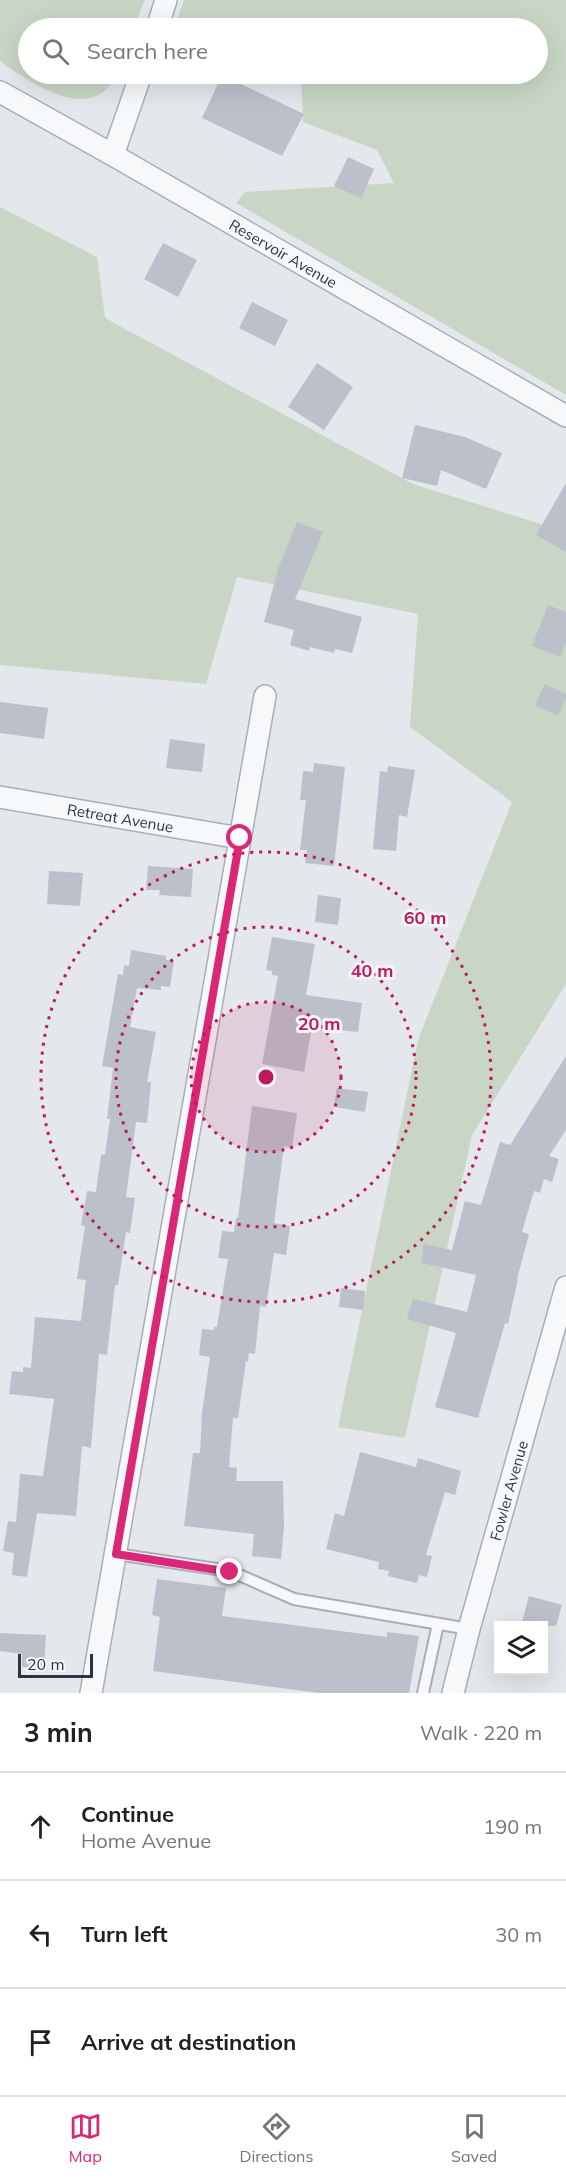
<!DOCTYPE html>
<html lang="en">
<head>
<meta charset="utf-8">
<style>
  body { margin:0; font-family:Mulish,sans-serif; background:#f6f6f6; color:#202124 }
  .controls { position:absolute; right:18px; bottom:18px; display:grid; overflow:hidden; border-radius:0px; box-shadow:0 6px 24px #0002 }
  .controls button { width:54px; height:54px; display:grid; place-items:center; padding:0; border:0; border-bottom:2px solid #e0e0e0; background:#fff; color:#202124; font:30px sans-serif }
  .scale { position:absolute; left:18px; bottom:15px; width:75px; box-sizing:border-box; padding-left:6px; border:3px solid #2b3445; border-top:0; font-size:16px; line-height:21px; white-space:nowrap; color:#2b3445; -webkit-text-stroke:4px #f4f6f9; paint-order:stroke }
  .stop { position:absolute; width:18px; height:18px; margin:-14px; border:4px solid #db2777; border-radius:50%; background:#fff }
  .stop.end { background:#db2777; border-color:#fff; box-shadow:0 2px 6px #0008 }
  .list { margin:0; padding:0; list-style:none }
  h2 { display:flex; justify-content:space-between; align-items:center; height:78px; margin:0; padding:0 24px; font-size:26px }
  h2 small { font-size:20px; font-weight:400; color:#757577 }
  .list li { display:grid; grid-template-columns:39px 1fr auto; gap:18px; align-items:center; box-sizing:border-box; height:108px; padding:0 24px; border-top:2px solid #e0e0e0 }
  .list b { display:block; font-size:22px; white-space:nowrap }
  .list p { margin:0; font-size:20px; white-space:nowrap; color:#757577 }
  .list em { font-size:20px; font-style:normal; color:#757577 }
  .icon { flex:none; width:33px; height:33px; fill:none; stroke:currentColor; stroke-width:2; stroke-linecap:round; stroke-linejoin:round }
  .map { position:relative; flex:none; width:566px; height:1693px; overflow:hidden }
  .search { position:absolute; background:#fff; box-shadow:0 6px 24px #0002; left:18px; right:18px; top:18px; height:66px; display:flex; align-items:center; gap:15px; box-sizing:border-box; padding:0 21px; border-radius:33px; color:#757577; font-size:22px }
  .sheet { height:402px; background:#fff }
  nav { display:flex; justify-content:space-around; align-items:center; box-sizing:border-box; height:84px; border-top:2px solid #e0e0e0; background:#fff; font-size:16px; color:#757577 }
  nav a { display:grid; justify-items:center; gap:3px }
  nav .on { color:#db2777 }
  .map>svg:first-child { display:block }
</style>
</head>
<body>
<div class="map">
<svg width="566" height="1693" viewBox="0 0 566 1693">
  <rect width="100%" height="100%" fill="#e4e7ec"/>
  <!-- green -->
  <g fill="#c9d6c5">
    <path d="M0 0H145L133 28H28V74H117C92 126 32 84 0 61Z"/>
    <polygon points="184,0 566,0 566,395 236,203 245,192 394,183 377,150 303,122 301,74 538,74 538,28 174,28"/>
    <polygon points="0,207 97,257 105,318 413,484 566,532 566,984 472,1135 405,1438 338,1427 418,1040 512,802 410,727 418,614 237,577 206,684 0,665"/>
  </g>
  <!-- building -->
  <g fill="#bbc0ca">
    <polygon points="222,75 304,114 282,156 202,118"/>
    <polygon points="348,157 374,169 361,198 334,186"/>
    <polygon points="163,243 197,260 178,297 144,279"/>
    <polygon points="252,302 288,320 275,346 239,328"/>
    <polygon points="317,363 353,387 324,430 288,407"/>
    <polygon points="415,425 465,437 502,453 486,489 441,470 437,486 402,478"/>
    <polygon points="566,483 566,552 536,535"/>
    <polygon points="297,522 323,532 295,599 362,617 352,653 335,649 334,653 310,647 309,651 290,645 294,630 264,622 278,569"/>
    <polygon points="548,605 566,612 566,643 560,657 532,646"/>
    <polygon points="545,684 566,694 566,698 558,716 535,705"/>
    <polygon points="0,702 48,708 44,739 0,733"/>
    <polygon points="170,739 205,744 202,772 166,768"/>
    <polygon points="314,763 345,767 334,866 305,863 307,850 300,850 306,800 300,800 303,771 313,772"/>
    <polygon points="388,766 415,770 407,817 399,815 396,851 373,849 380,771 387,772"/>
    <polygon points="148,866 193,869 191,897 159,895 160,890 146,890"/>
    <polygon points="49,871 83,873 80,906 47,904"/>
    <polygon points="318,895 341,898 338,925 315,922"/>
    <polygon points="272,937 315,944 306,995 362,1003 358,1032 312,1027 304,1072 262,1064 278,976 272,975 272,971 266,970"/>
    <polygon points="131,950 166,956 166,960 174,961 170,987 161,986 161,990 137,988 130,1027 156,1032 147,1082 151,1082 147,1123 136,1122 126,1197 135,1198 130,1233 126,1232 118,1285 115,1285 107,1355 99,1354 91,1448 82,1446 76,1516 37,1513 27,1577 12,1575 14,1553 3,1551 8,1521 16,1522 20,1474 43,1476 54,1399 9,1394 12,1371 23,1372 23,1367 31,1368 35,1317 81,1321 86,1280 77,1279 85,1226 81,1225 87,1191 96,1192 101,1155 105,1154 110,1119 107,1119 113,1068 102,1066 118,974 123,975 124,965 129,966"/>
    <polygon points="566,1056 566,1130 549,1156 559,1159 552,1182 544,1179 540,1193 534,1191 522,1232 529,1234 517,1279 518,1279 508,1324 505,1323 478,1418 435,1407 456,1333 407,1319 413,1299 467,1312 476,1275 421,1263 424,1244 452,1250 465,1201 481,1205 500,1142 510,1145"/>
    <polygon points="337,1088 368,1092 365,1112 334,1107"/>
    <polygon points="252,1106 297,1113 292,1148 284,1146 274,1223 290,1226 286,1255 274,1253 266,1307 260,1306 255,1354 249,1353 248,1361 246,1361 238,1418 233,1418 229,1467 237,1468 236,1481 283,1481 284,1527 281,1559 252,1556 254,1534 184,1526 193,1453 200,1453 202,1413 210,1357 199,1355 202,1329 214,1330 214,1327 217,1327 228,1259 218,1258 222,1231 234,1232 236,1218 238,1218"/>
    <polygon points="341,1288 365,1291 363,1310 339,1307"/>
    <polygon points="360,1452 416,1467 418,1458 461,1471 455,1495 445,1492 426,1555 432,1556 427,1577 419,1575 417,1583 388,1576 389,1571 378,1569 379,1562 326,1549 335,1513 344,1516"/>
    <polygon points="157,1579 226,1588 222,1616 387,1637 387,1632 419,1636 409,1693 319,1693 153,1671 160,1617 152,1615"/>
    <polygon points="529,1596 562,1605 556,1626 521,1626"/>
    <polygon points="0,1633 46,1635 44,1668 22,1667 22,1654 0,1651"/>
  </g>
  <g fill="none" stroke-linecap="round" stroke-linejoin="round">
    <defs>
      <g id="lane">
        <polyline points="116,1554 230,1571 294,1599 469,1629"/>
        <polyline points="423,1693 438,1624"/>
      </g>
      <g id="street">
        <polyline points="157,28 166,0"/>
        <path id="s1" d="M0 92 113 155 566 416"/>
        <polyline points="113,155 141,74"/>
        <path id="s2" d="M0 797 240 838"/>
        <polyline points="91,1693 265,696"/>
        <path id="s3" d="M453 1693 469 1629 566 1287"/>
      </g>
    </defs>
    <!-- lane casing -->
    <use href="#lane" stroke="#a9aeb7" stroke-width="14"/>
    <!-- street casing -->
    <use href="#street" stroke="#a9aeb7" stroke-width="24"/>
    <!-- lane -->
    <use href="#lane" stroke="#f7f8fa" stroke-width="10"/>
    <!-- street -->
    <use href="#street" stroke="#f7f8fa" stroke-width="21"/>
  </g>
  <g fill="none" stroke-linecap="round" stroke-linejoin="round">
    <!-- route -->
    <polyline stroke="#db2777" stroke-width="8" points="230,1572 116,1554 240,838"/>
  </g>
  <!-- distance rings -->
  <circle cx="266" cy="1077" r="75" fill="#c2185b" fill-opacity=".12"/>
  <g fill="none" stroke="#c2185b" stroke-width="3" stroke-dasharray="3 6">
    <circle cx="266" cy="1077" r="75"/>
    <circle cx="266" cy="1077" r="150"/>
    <circle cx="266" cy="1077" r="225"/>
  </g>
  <g text-anchor="middle" dominant-baseline="central" stroke-width="6" stroke-linejoin="round" paint-order="stroke">
    <!-- street labels -->
    <g font-size="15" fill="#2b3445" stroke="#f4f6f9">
      <text stroke="none"><textPath href="#s1" startOffset="326">Reservoir Avenue</textPath></text>
      <text stroke="none"><textPath href="#s2" startOffset="122">Retreat Avenue</textPath></text>
      <text stroke="none"><textPath href="#s3" startOffset="210">Fowler Avenue</textPath></text>
    </g>
  </g>
  <circle cx="266" cy="1077" r="9" fill="#c2185b" stroke="#f4f6f9" stroke-width="3"/>
  <g font-size="18" text-anchor="middle" font-weight="bold" fill="#c2185b" stroke="#f4f6f9" stroke-width="6" stroke-linejoin="round" paint-order="stroke">
    <text x="425" y="924">60 m</text>
    <text x="372" y="977">40 m</text>
    <text x="319" y="1030">20 m</text>
  </g>
</svg>
<div class="controls">
<button><svg class="icon" aria-label="layers" viewBox="0 0 24 24"><path d="M12 4l9 5-9 5-9-5zM3 14l9 5 9-5"/></svg></button>
</div>
<div class="scale">20 m</div>
<div class="stop" style="left:240px;top:838px"></div>
<div class="stop end" style="left:230px;top:1572px"></div>
<div class="search"><svg class="icon" aria-label="search" viewBox="0 0 24 24"><circle cx="10" cy="10" r="6"/><path d="M15 15l6 6"/></svg>Search here</div>
</div>
<section class="sheet">
<h2>3 min<small>Walk · 220 m</small></h2>
<ul class="list">
<li><svg class="icon" aria-label="ahead" viewBox="0 0 24 24"><path d="M12 20V5M6 11l6-6 6 6"/></svg><div><b>Continue</b><p>Home Avenue</p></div><em>190 m</em></li>
<li><svg class="icon" aria-label="left" viewBox="0 0 24 24"><path d="M17 20v-9H6M10 6l-5 5 5 5"/></svg><div><b>Turn left</b></div><em>30 m</em></li>
<li><svg class="icon" aria-label="arrive" viewBox="0 0 24 24"><path d="M6 21V4h12l-3 4 3 4H6"/></svg><div><b>Arrive at destination</b></div></li>
</ul>
</section>
<nav>
<a class="on"><svg class="icon" aria-label="map" viewBox="0 0 24 24"><path d="M3 6l6-2 6 2 6-2v14l-6 2-6-2-6 2zM9 4v14M15 6v14"/></svg>Map</a>
<a><svg class="icon" aria-label="directions" viewBox="0 0 24 24"><path d="M12 3l9 9-9 9-9-9zM9 14v-3h6M13 9l2 2-2 2"/></svg>Directions</a>
<a><svg class="icon" aria-label="saved" viewBox="0 0 24 24"><path d="M7 4h10v16l-5-4-5 4z"/></svg>Saved</a>
</nav>
</body>
</html>
